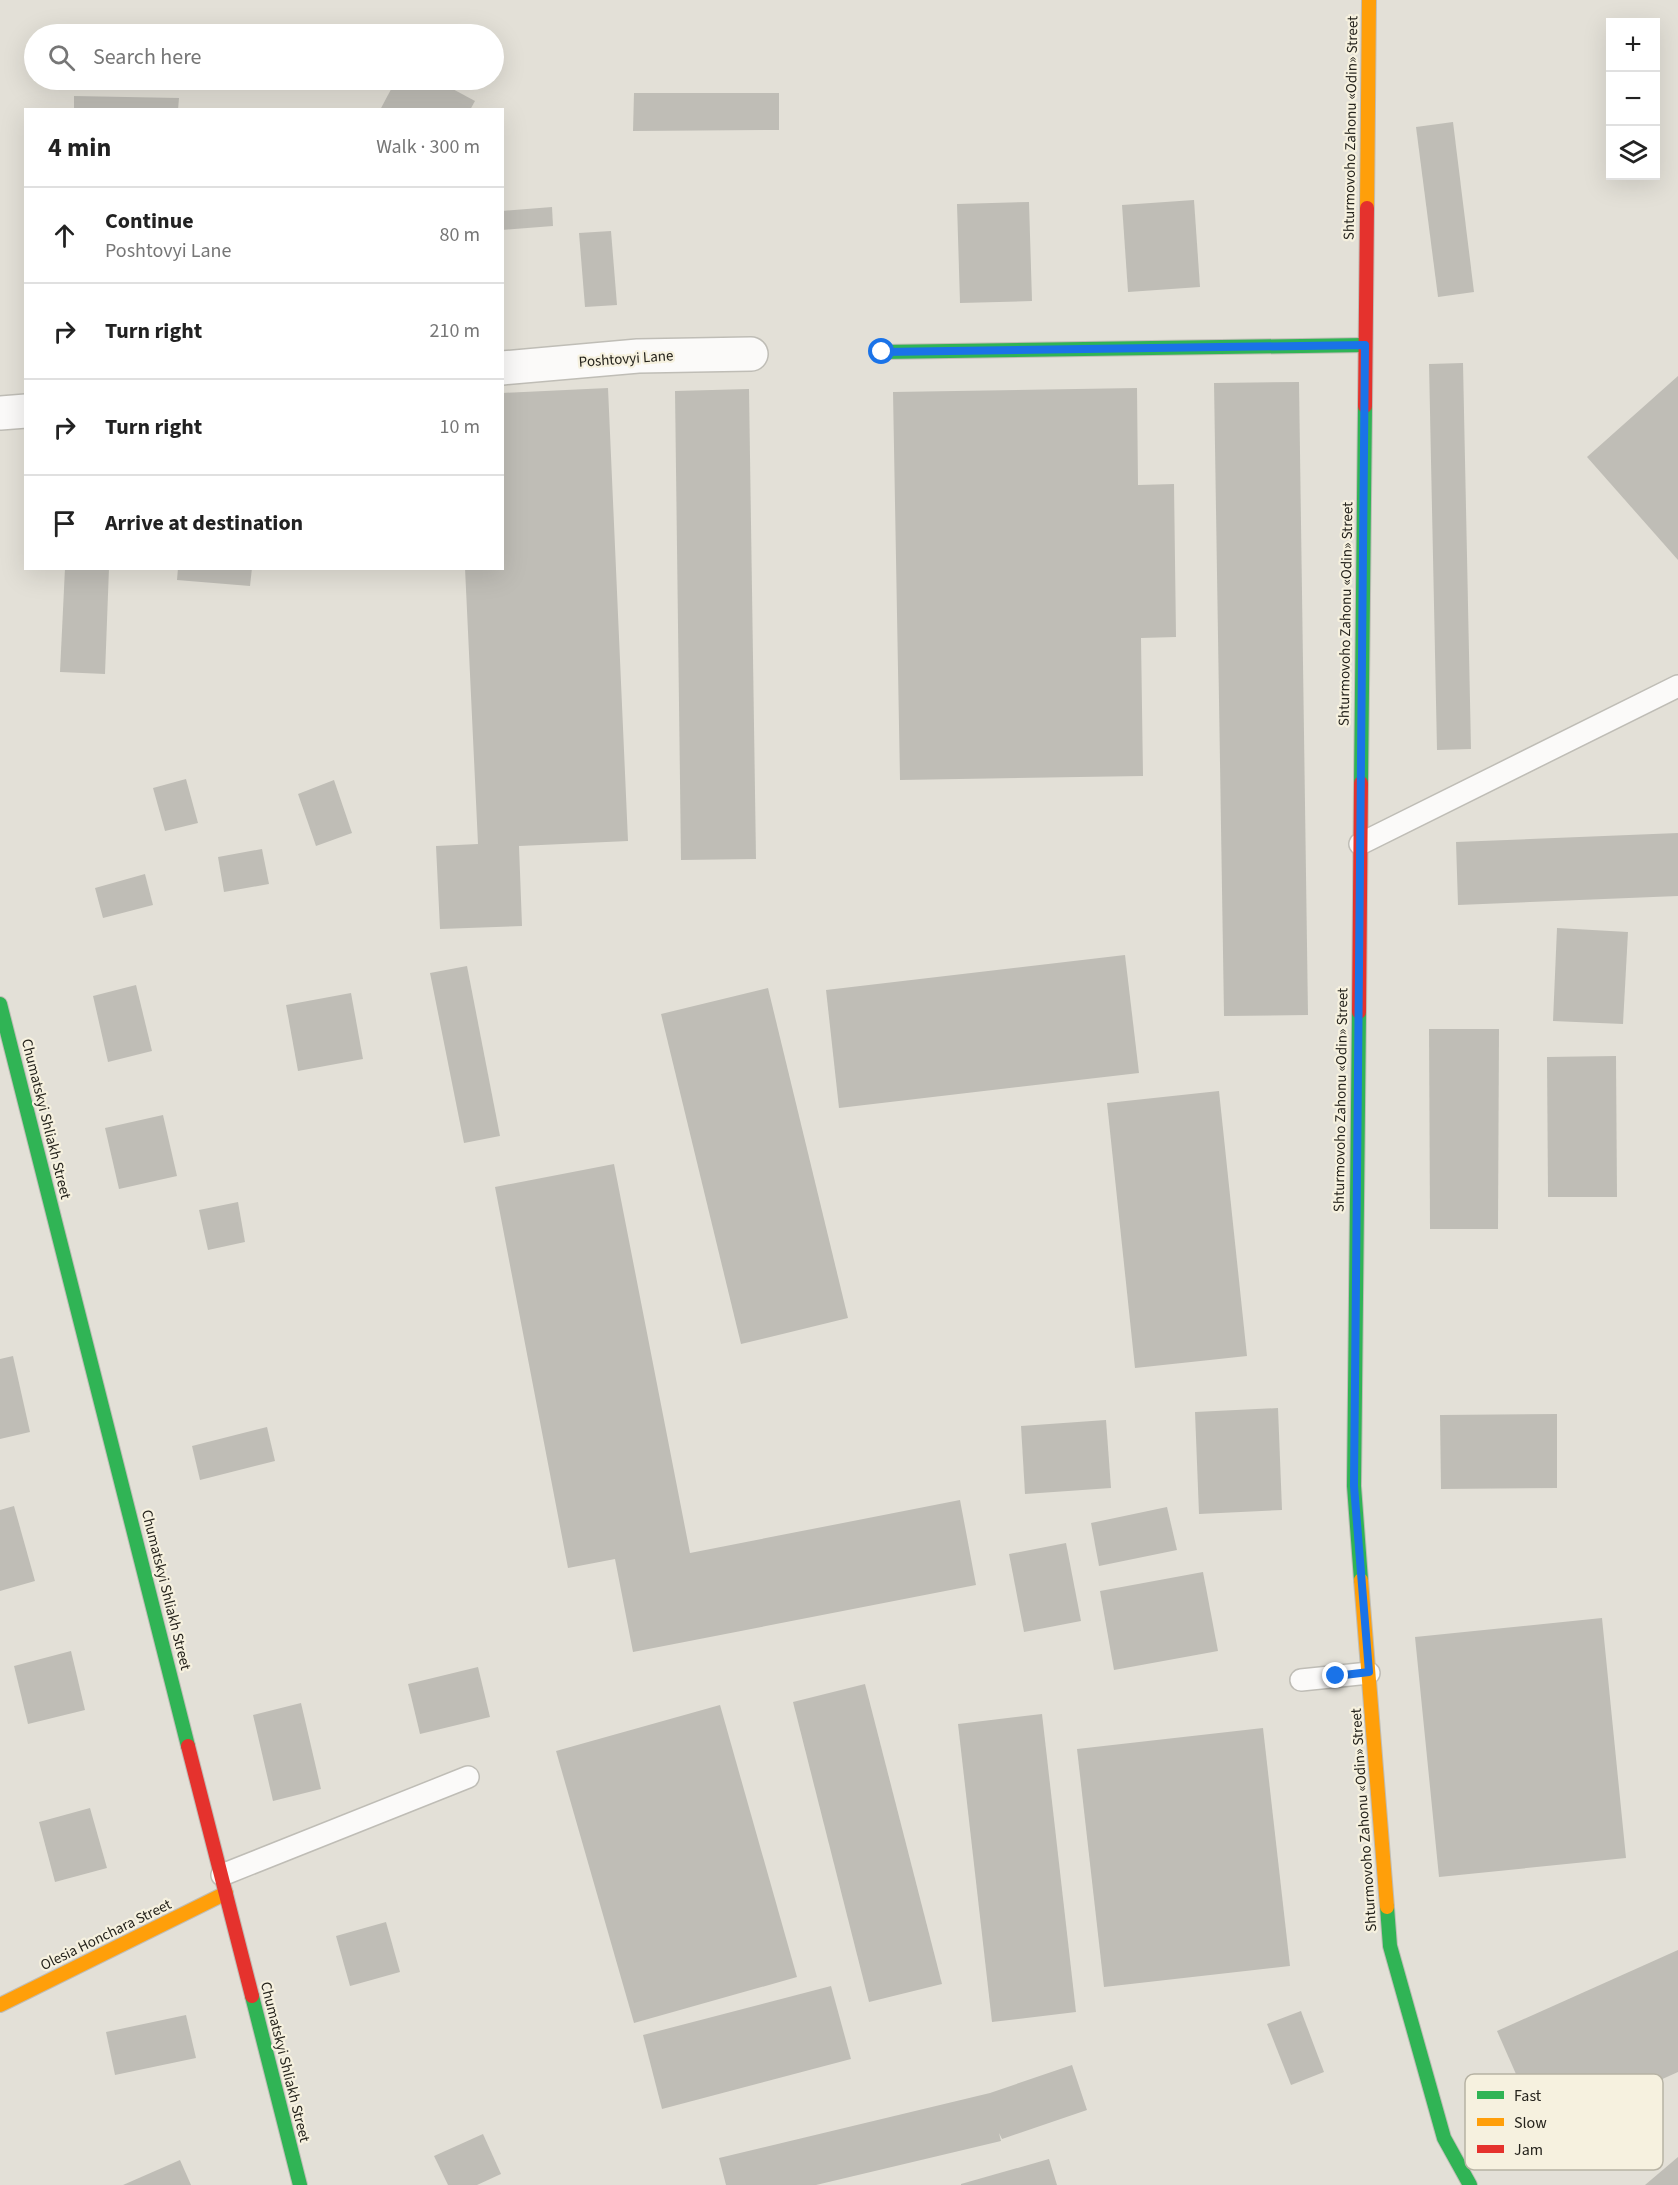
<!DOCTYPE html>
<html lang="en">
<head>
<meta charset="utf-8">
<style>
  body { margin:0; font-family:"Source Sans 3",sans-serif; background:#f2f2f2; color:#222 }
  .controls { position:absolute; right:18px; top:18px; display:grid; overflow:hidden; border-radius:0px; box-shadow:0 6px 24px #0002 }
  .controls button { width:54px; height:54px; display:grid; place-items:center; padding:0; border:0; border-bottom:2px solid #e0e0e0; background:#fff; color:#222; font:30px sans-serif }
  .stop { position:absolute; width:18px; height:18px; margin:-14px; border:4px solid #1a73e8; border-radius:50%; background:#fff }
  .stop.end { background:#1a73e8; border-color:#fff; box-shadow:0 2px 6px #0008 }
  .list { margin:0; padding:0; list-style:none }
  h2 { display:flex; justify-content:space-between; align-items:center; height:78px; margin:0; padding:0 24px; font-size:26px }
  h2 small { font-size:20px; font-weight:400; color:#767676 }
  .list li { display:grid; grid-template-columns:39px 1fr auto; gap:18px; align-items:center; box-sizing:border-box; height:96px; padding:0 24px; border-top:2px solid #e0e0e0 }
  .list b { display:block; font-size:22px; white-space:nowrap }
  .list p { margin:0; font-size:20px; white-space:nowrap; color:#767676 }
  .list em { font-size:20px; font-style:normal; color:#767676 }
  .icon { flex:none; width:33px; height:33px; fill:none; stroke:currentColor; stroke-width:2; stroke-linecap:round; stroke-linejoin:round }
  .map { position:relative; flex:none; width:1678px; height:2185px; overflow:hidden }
  .search { position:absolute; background:#fff; box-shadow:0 6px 24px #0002; left:24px; top:24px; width:480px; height:66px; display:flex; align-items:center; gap:15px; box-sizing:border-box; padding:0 21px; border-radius:33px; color:#767676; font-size:22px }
  .panel { position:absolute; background:#fff; box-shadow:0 6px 24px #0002; left:24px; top:108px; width:480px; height:462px; border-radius:0px }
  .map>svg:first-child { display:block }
</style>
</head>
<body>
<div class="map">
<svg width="1678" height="2185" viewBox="0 0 1678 2185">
  <rect width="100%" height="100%" fill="#e3e0d7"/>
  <!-- building -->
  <g fill="#bfbdb6">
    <polygon points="396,80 436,80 475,101 470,110 380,110"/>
    <polygon points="634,93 779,93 779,130 633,131"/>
    <polygon points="74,96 179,98 178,110 74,110"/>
    <polygon points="1453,122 1474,292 1438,297 1416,127"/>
    <polygon points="1194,200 1200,287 1128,292 1122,205"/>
    <polygon points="1029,202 1032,301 960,303 957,204"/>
    <polygon points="552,207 553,226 502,230 502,211"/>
    <polygon points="611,231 617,305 585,307 579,233"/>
    <polygon points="1463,363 1471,749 1437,750 1429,364"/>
    <polygon points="1678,376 1678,560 1587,457"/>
    <polygon points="1299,382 1308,1015 1224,1016 1214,383"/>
    <polygon points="608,388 628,841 519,846 522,926 440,929 436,846 478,844 465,568 502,568 502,393"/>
    <polygon points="1137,388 1138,485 1174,484 1176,637 1141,638 1143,776 900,780 893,392"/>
    <polygon points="749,389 756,859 681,860 675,391"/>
    <polygon points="65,568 109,568 105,674 60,672"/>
    <polygon points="178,568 252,568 250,586 177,580"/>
    <polygon points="186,779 198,823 165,831 153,788"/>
    <polygon points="334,780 352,833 316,846 298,794"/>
    <polygon points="1678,833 1678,896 1458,905 1456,842"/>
    <polygon points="262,849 269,884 224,892 218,857"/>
    <polygon points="145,874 153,905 103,918 95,888"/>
    <polygon points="1557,928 1628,932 1623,1024 1553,1021"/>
    <polygon points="1125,955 1139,1073 839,1108 826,990"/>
    <polygon points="467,966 500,1136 464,1143 430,973"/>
    <polygon points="136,985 152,1051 108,1062 93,996"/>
    <polygon points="768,988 848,1318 741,1344 661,1014"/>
    <polygon points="351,993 363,1059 298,1071 286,1005"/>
    <polygon points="1429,1029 1499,1029 1498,1229 1430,1229"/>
    <polygon points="1616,1056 1617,1197 1548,1197 1547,1057"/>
    <polygon points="1219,1091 1247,1356 1135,1368 1107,1103"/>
    <polygon points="163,1115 177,1176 119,1189 105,1128"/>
    <polygon points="614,1164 690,1553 960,1500 976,1585 633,1652 615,1559 568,1568 495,1187"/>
    <polygon points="238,1202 245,1242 208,1250 199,1210"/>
    <polygon points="13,1356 30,1432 0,1439 0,1359"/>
    <polygon points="1278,1408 1282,1510 1199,1514 1195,1412"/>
    <polygon points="1557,1414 1557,1488 1441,1489 1440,1415"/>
    <polygon points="1106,1420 1111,1488 1025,1494 1021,1426"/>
    <polygon points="267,1427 275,1461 200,1480 192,1446"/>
    <polygon points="14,1506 35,1581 0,1591 0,1510"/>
    <polygon points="1167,1507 1177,1550 1099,1566 1091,1523"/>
    <polygon points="1066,1543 1081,1621 1024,1632 1009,1554"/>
    <polygon points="1203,1572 1218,1651 1114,1670 1100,1591"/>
    <polygon points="1602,1618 1626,1858 1439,1877 1415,1637"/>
    <polygon points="71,1651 85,1710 28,1724 14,1666"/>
    <polygon points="478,1667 490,1717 420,1734 408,1684"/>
    <polygon points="865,1684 942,1984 869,2002 793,1702"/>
    <polygon points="301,1703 321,1789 273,1801 253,1715"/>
    <polygon points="720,1705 797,1977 634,2023 556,1751"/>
    <polygon points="1042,1714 1076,2012 992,2022 958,1724"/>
    <polygon points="1263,1728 1290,1966 1104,1987 1077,1749"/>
    <polygon points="90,1808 107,1868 55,1882 39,1822"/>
    <polygon points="386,1922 400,1972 350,1986 336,1936"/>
    <polygon points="1678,1950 1678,2072 1542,2133 1497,2031"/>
    <polygon points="831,1986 851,2059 662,2109 643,2035"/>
    <polygon points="1301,2011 1324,2072 1291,2085 1267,2024"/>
    <polygon points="186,2015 196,2058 115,2075 106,2032"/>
    <polygon points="1072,2065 1087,2110 1002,2139 999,2133 1001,2141 816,2185 726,2185 719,2158 990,2093"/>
    <polygon points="483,2134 501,2174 477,2185 448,2185 434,2156"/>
    <polygon points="1678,2157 1678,2185 1645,2185"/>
    <polygon points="1049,2159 1057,2185 961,2185 961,2184"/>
    <polygon points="180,2160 191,2185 123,2185"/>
  </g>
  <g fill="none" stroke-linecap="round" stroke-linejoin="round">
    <defs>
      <g id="lane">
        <polyline points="1360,844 1678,686"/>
        <polyline points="1301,1680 1369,1673"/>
        <polyline points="222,1875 468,1777"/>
      </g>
      <g id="street">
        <polyline points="502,368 638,356 751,354"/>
        <polyline points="0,413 26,411"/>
      </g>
      <g id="fast">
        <polyline points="882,352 1365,345"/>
        <polyline points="1361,783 1365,406"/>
        <polyline points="0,1004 188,1746"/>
        <polyline points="1359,1012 1354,1486 1361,1580"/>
        <polyline points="1387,1907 1390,1946 1444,2138 1470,2185"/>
        <polyline points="252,1996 300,2185"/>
      </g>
      <g id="slow">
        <polyline points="1367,208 1369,0"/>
        <polyline points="1361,1580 1387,1907"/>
        <polyline points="0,2005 226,1893"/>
      </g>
      <g id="jam">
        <polyline points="1365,406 1367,208"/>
        <polyline points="1359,1012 1361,783"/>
        <polyline points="188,1746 252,1996"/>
      </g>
    </defs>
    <!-- lane casing -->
    <use href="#lane" stroke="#bfbdb6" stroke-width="24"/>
    <!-- street casing -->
    <use href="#street" stroke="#bfbdb6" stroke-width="36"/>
    <!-- fast casing -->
    <use href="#fast" stroke="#bfbdb6" stroke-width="16"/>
    <!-- slow casing -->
    <use href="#slow" stroke="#bfbdb6" stroke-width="16"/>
    <!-- jam casing -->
    <use href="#jam" stroke="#bfbdb6" stroke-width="16"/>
    <!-- lane -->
    <use href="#lane" stroke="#fbfaf9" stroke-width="21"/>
    <!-- street -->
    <use href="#street" stroke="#fbfaf9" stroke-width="33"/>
    <!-- fast -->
    <use href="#fast" stroke="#30b455" stroke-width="14"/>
    <!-- slow -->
    <use href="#slow" stroke="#ff9f0a" stroke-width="14"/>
    <!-- jam -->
    <use href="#jam" stroke="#e5322d" stroke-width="14"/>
  </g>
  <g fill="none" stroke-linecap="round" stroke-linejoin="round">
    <!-- route -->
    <polyline stroke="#1a73e8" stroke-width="8" points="882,352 1365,345 1354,1486 1369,1672 1336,1676"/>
  </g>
  <g text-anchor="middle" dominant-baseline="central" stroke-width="4.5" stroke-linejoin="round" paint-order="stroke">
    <!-- street labels -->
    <g font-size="15" fill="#25231c" stroke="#f6f1df">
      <text transform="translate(1351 128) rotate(-89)">Shturmovoho Zahonu «Odin» Street</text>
      <text transform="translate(626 359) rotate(-4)">Poshtovyi Lane</text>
      <text transform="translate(1346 614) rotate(-89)">Shturmovoho Zahonu «Odin» Street</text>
      <text transform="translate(1341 1100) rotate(-89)">Shturmovoho Zahonu «Odin» Street</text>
      <text transform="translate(46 1119) rotate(76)">Chumatskyi Shliakh Street</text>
      <text transform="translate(166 1590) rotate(76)">Chumatskyi Shliakh Street</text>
      <text transform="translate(1364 1820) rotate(-94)">Shturmovoho Zahonu «Odin» Street</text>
      <text transform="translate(106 1935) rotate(-26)">Olesia Honchara Street</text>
      <text transform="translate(285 2062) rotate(76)">Chumatskyi Shliakh Street</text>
    </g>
  </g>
  <!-- legend -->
  <rect x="1465" y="2074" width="198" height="96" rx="9" fill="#f6f1df" stroke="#b7b3a4" stroke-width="1.5"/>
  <rect x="1477" y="2091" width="27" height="8" fill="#30b455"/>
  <rect x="1477" y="2118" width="27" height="8" fill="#ff9f0a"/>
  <rect x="1477" y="2145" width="27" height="8" fill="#e5322d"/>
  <g font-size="16" fill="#25231c">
    <text x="1514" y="2101">Fast</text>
    <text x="1514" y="2128">Slow</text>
    <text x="1514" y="2155">Jam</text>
  </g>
</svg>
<div class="controls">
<button>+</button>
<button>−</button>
<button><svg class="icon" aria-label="layers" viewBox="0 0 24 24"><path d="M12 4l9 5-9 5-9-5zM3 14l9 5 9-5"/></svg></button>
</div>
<div class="stop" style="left:882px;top:352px"></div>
<div class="stop end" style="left:1336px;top:1676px"></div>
<div class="search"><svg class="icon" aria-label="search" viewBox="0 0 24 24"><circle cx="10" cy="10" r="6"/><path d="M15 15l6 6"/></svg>Search here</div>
<section class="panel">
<h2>4 min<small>Walk · 300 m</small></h2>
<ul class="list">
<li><svg class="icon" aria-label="ahead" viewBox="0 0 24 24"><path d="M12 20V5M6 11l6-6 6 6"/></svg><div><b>Continue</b><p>Poshtovyi Lane</p></div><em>80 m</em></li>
<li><svg class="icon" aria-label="right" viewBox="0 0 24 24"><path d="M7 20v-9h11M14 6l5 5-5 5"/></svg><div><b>Turn right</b></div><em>210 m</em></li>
<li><svg class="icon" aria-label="right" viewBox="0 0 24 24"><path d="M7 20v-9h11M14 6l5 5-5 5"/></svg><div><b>Turn right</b></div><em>10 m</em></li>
<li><svg class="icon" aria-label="arrive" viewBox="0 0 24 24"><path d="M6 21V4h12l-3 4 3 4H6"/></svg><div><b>Arrive at destination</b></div></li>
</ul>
</section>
</div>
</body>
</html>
